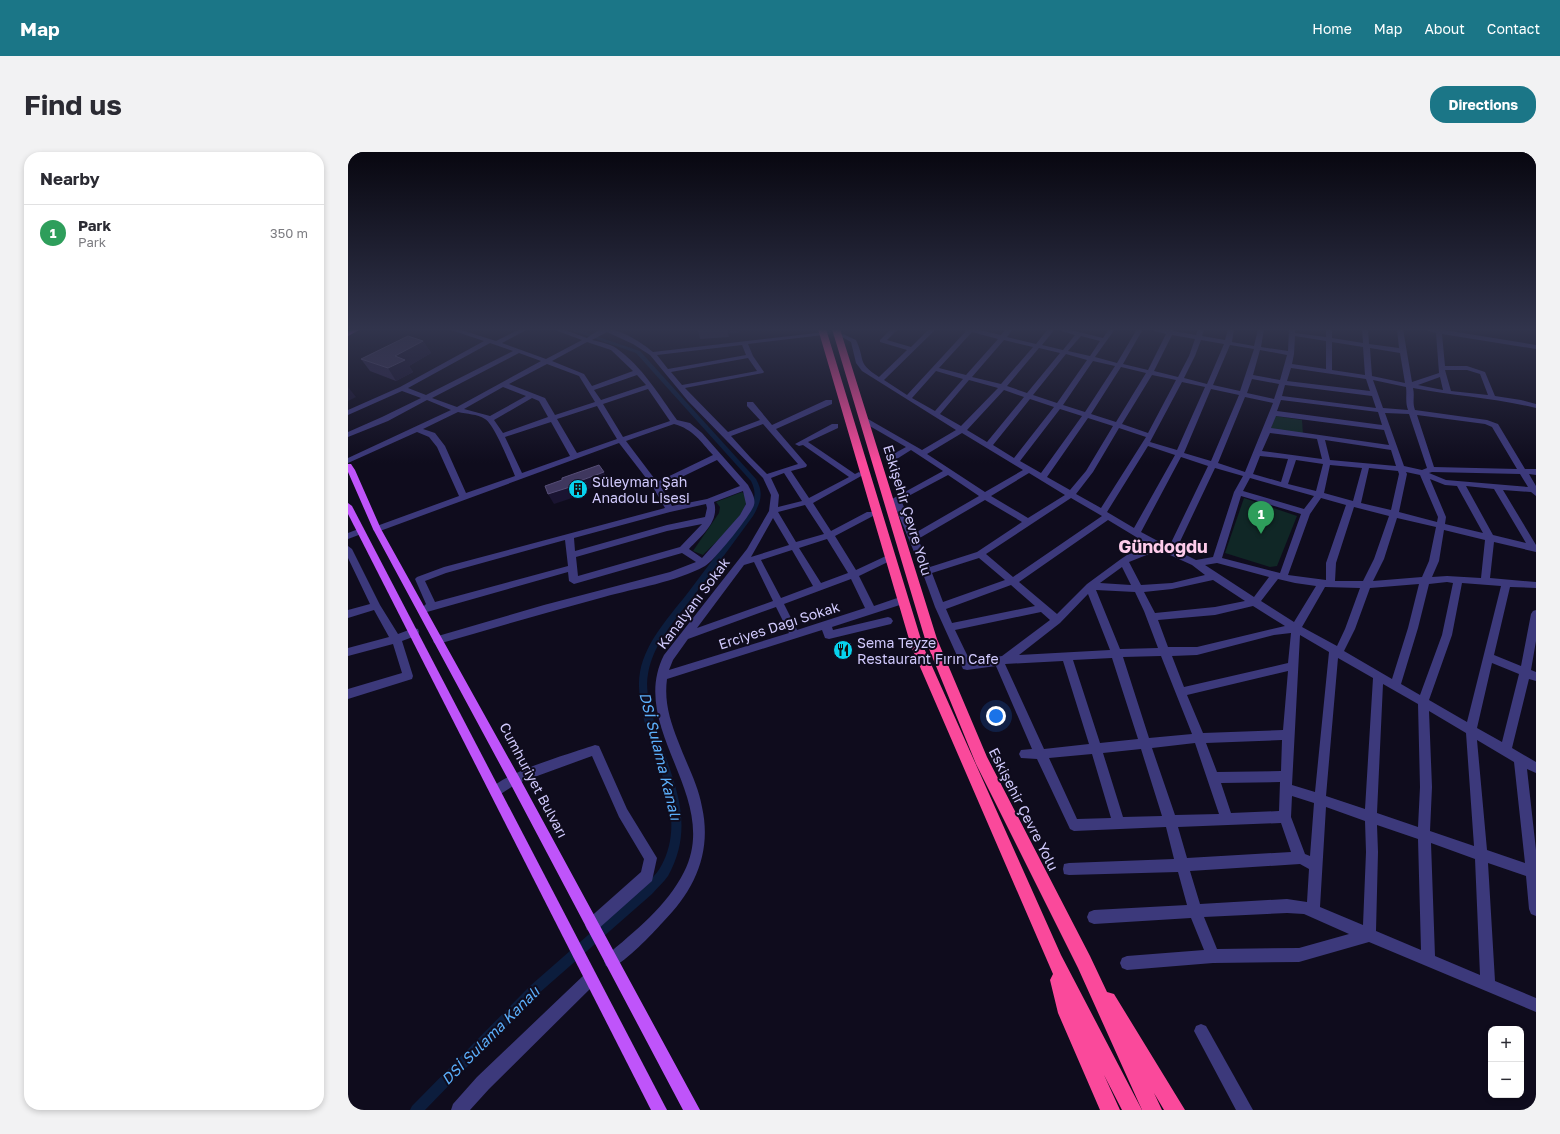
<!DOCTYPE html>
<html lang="en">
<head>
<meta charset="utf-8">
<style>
  body { margin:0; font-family:"Golos Text",sans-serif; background:#f2f2f3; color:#2b2b33 }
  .controls { position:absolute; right:12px; bottom:12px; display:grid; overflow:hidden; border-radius:8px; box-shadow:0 2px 6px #0003 }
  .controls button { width:36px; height:36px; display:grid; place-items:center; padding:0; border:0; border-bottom:1px solid #e1e1e2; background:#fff; color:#2b2b33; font:20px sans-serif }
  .you { position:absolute; left:648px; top:564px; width:14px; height:14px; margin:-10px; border:3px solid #fff; border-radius:50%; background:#1a73e8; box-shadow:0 0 0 6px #1a73e833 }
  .badge { display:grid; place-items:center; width:26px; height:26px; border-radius:50%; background:#1b7687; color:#fff; font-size:13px; font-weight:700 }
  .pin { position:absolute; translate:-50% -33px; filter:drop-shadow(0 1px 2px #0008) }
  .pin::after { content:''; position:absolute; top:21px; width:14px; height:12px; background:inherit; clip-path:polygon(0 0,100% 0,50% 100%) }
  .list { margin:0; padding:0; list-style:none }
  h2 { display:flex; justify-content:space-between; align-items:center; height:52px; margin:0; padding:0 16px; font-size:17px }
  h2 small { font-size:13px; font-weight:400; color:#7c7c81 }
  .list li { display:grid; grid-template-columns:26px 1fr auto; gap:12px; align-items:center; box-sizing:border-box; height:56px; padding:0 16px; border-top:1px solid #e1e1e2 }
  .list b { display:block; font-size:15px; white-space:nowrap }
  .list p { margin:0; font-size:13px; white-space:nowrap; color:#7c7c81 }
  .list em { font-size:13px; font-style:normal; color:#7c7c81 }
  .map { position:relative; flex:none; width:1188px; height:958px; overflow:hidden; border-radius:16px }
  header { display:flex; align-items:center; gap:24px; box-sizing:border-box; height:56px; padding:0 20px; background:#1b7687; color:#fff }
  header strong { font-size:19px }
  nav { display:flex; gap:22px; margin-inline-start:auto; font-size:14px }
  .intro { display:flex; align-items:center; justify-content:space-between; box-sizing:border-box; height:96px; padding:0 24px }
  h1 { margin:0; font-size:28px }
  .button { padding:10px 18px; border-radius:16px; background:#1b7687; color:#fff; font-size:14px; font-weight:700 }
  main { display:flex; gap:24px; padding:0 24px }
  aside { flex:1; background:#fff; border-radius:16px; box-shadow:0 2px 6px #0003 }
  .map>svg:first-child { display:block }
</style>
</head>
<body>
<header>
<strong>Map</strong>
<nav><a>Home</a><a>Map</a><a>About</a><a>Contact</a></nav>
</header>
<div class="intro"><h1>Find us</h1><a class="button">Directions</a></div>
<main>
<aside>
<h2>Nearby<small></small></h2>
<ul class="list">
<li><span class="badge" style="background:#2e9e5b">1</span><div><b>Park</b><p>Park</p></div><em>350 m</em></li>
</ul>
</aside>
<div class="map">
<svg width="1188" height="958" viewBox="0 0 1188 958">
  <rect width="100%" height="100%" fill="#0f0c1d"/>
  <!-- green -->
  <g fill="#102726">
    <polygon points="927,264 954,268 955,282 922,279"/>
    <path d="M394 340 399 345C398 366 369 388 355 403L345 399 371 361 372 355 368 350Z"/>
    <polygon points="896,346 949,364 929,414 922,415 877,401"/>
  </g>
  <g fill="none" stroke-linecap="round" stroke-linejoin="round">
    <!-- canal -->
    <path fill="#0c1d3d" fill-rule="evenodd" d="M219 177H227L292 199 408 327C416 341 413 350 405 364 386 390 367 416 347 442 329 466 305 491 300 522 297 537 302 555 306 569 321 623 351 668 320 724 316 730 309 736 304 742L190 842 77 958H62L64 954 182 834 296 734C301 728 308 723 312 716 340 668 309 615 296 568 293 553 289 535 292 520 298 488 323 463 342 438 361 412 381 387 400 361 407 349 409 341 403 329L288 201Z"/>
    <!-- minor-tunnel -->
    <polyline stroke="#2c283f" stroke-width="7" stroke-dasharray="7 3.5" stroke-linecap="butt" points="476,177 495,184"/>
    <!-- minor -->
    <g fill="#3c397b" fill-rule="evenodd">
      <path d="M100 177H110L148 189 172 177H180L154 191 198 207 234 188 204 177H214L239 186C243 183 250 178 255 177 268 174 295 191 305 200L477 180V182L475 183 400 192 405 204 416 220 415 221 337 236 380 280 412 268 399 254V250H405L424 273 478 248H484V252L428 277 459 313 458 315 443 319 461 346 501 325 455 293 451 294 447 292 484 272H490V276L460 290 507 322 511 320 515 323 465 351 483 379 519 360H525L526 362 525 364 487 384 508 418 538 404H544L546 406 544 408 511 424 526 454 555 444 560 448 558 451 484 475 485 478 540 465 543 466 545 469 543 472 481 487 477 486 474 478 319 527C316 550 322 568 330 589 338 611 350 632 354 655 364 700 347 738 315 770 303 783 279 809 263 816L258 814 256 809 258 804C287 779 319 754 336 720 374 645 279 576 316 503L399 397 421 359 423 343 415 326 340 249 302 203 285 192 259 180 244 188C252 190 262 192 268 196 294 214 311 243 329 268L342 271 354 281 400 333C403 339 408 346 406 353 403 363 366 409 357 414 328 430 288 436 256 445 200 460 145 476 90 492L86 491 85 488 86 485 90 484 196 453 322 420 348 410 334 401 226 432 221 429 220 420 79 460 76 459 74 456 78 452 67 427 69 425 96 415 317 356 305 335 271 291 32 379H26L25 377 26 375 111 344 89 295 81 285 69 280 0 311V306L103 258 79 248 40 269 0 285V280L34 265 73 246 54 239 0 263V258L52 235 136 189ZM239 190 263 198 285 219 244 234 236 222 204 209ZM142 191 165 199 78 243 60 236ZM394 193 398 203 320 217 309 203ZM171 201 193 209 109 255 84 246ZM400 206 409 219 334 233 323 220ZM199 212 231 224 247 250 207 263 197 246 161 232ZM289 223 298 233 253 248 246 238ZM155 235 178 244 142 264 116 257ZM300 237 322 269 275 285 255 252ZM184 246 191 249 200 265 155 281 146 268ZM249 254 269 287 229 301 209 267ZM110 260C119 262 129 262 137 267 146 272 162 312 167 324L118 341 97 294 87 281 75 277ZM203 270 222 304 174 321 157 285ZM326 272C345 277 353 290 365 303L309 330 278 289ZM415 272 450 312 419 322 402 305 383 284ZM369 308 392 334 359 347 324 354 313 335ZM436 321 454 349 430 355 431 343 423 326ZM395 339 398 352 392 363 354 406 341 397C353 384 372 370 366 350ZM358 352 359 356 357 365 319 373 227 399 226 386 322 360ZM457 353 476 382 448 390 430 360ZM425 366 441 393 403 405ZM354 372 332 395 230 424 228 405 319 379ZM479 387 500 421 473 431 451 396ZM217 388 220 414 87 450 77 429 98 421ZM444 398 465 434 433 446 413 408ZM406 410 425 449 349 476 396 413ZM503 427 517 456 449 478 436 452ZM428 455 441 481 321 518 325 508 340 487Z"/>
      <path d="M543 177H550L539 188 563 195 581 177H588L536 228 559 243 618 179 615 177H627L653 183 658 177H665L659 185 688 192 700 177H707L694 193 715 198 727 183 707 177H719L755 186 761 177H767L747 205 769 211 789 177H795L775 212 800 218 818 182 799 177H826L825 179 848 183 850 177H856L854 184 877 188 880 177H886L884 190 906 194 910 177H916L913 195 940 199 941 177H947V181L978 185V177H984V186L1015 191 1014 177H1020L1021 192 1051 196 1049 177H1055L1064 230 1091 221 1088 181 1074 177H1090L1188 193V197L1094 182 1097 214H1119L1137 220 1147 244 1173 248 1188 252V256C1148 246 1106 244 1065 236 1067 244 1064 250 1067 258L1139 268 1150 272 1177 317H1188V323L1181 322 1188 334V344L1183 340 1155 338 1188 393V400L1146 390 1142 426 1188 430V436L1162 435 1146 503 1173 514 1183 462 1185 459 1188 458V489L1183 518 1188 520V529L1181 527 1164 596 1188 610V621L1179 617 1188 698V764L1183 762 1181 757 1178 724 1140 711 1147 829 1188 846V860L1021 790 951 810 865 811 779 818 774 816 772 811 774 806 779 804 856 798 843 766 746 772 741 770 739 765 741 760 746 758 839 753 830 720 721 723 716 722 715 717 716 712 721 711 826 707 818 675 726 679 722 677 689 607 673 606 671 602 673 598 684 597 648 514 619 518 615 517 587 455 574 419 544 347 595 319 563 298 544 310H538V306L558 295 513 269 517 267H520L574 298 608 278 514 219 508 211 503 190 492 184 495 182 508 188C518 209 508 210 531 225L559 198 532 190V188ZM624 180 650 187 618 223 591 216ZM824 183 847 187 841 204 830 225 806 219ZM733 184 752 189 742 204 720 199ZM947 184 978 189V217L944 212 946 202ZM656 188 685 195 653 232 624 225ZM853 188 876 192 859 232 836 226 847 204ZM984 190 1015 195 1017 223 984 218ZM882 193 906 197 892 239 865 233ZM691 196 712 201 679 241 659 234ZM1022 196 1052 201 1057 231 1024 224ZM912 198 939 203 932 228 905 223ZM718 202 739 208 709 251 685 243ZM745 209 767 214 737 260 715 253ZM773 215 798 221 768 270 743 262ZM943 216 1018 227 1022 239 939 229ZM1097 218H1119L1132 222 1140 243 1103 239ZM588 219 615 227 587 259 564 246ZM804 223 828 228 800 281 774 272ZM1092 225 1095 238 1070 233ZM904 227 931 232 926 247 899 241ZM621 228 650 236 613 274 592 262ZM1025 228 1058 235C1059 243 1057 250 1060 258L1035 256ZM834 230 857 235 829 298 802 290ZM937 233 1024 244 1028 256 934 244ZM863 237 891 243 863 309 836 301ZM656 238 676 245 639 290 619 278ZM897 245 925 251 897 320 870 311ZM682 247 706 255 666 306 645 293ZM933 248 1030 260 1034 273 929 259ZM712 257 734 264 693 321 672 309ZM1037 261 1061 262 1079 316 1074 318 1056 314ZM1069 263 1137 272 1144 275 1169 317 1086 315ZM928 264 1036 278 1041 293 923 276ZM740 266 765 274 738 319 722 338 699 325ZM771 276 798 285 753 356 728 342 745 320ZM614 281 675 318 637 340 579 302ZM922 281 969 287 974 307 914 299ZM977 288 1043 298 1048 314 982 308ZM800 294 827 303 786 376 759 360ZM912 304 940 307 933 330 905 322ZM833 305 860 314 821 395 793 380ZM948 308 975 312 968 339 940 332ZM982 313 1014 316 1005 349 976 341ZM867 316 895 324 886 340 865 405 848 408 828 398ZM1021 316 1050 319 1051 322 1043 358 1013 351ZM1058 320 1072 323 1090 365 1089 370 1051 360 1059 322ZM1084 320 1172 322 1180 335 1098 328 1081 321ZM681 321 717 343 680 366 643 344ZM600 323 631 344 567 381 553 348ZM902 326 966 344 956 357 895 339ZM1082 327 1097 333 1109 334 1135 381 1097 372 1098 365ZM1118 334 1146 337 1178 391 1145 383ZM893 344 953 362 932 421 874 406ZM723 346 754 364 665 425 638 402ZM973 346 998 353 978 411V428L940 423 962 362ZM637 348 674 370 629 400 582 415 570 387ZM1006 355 1041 364 1026 407 1015 429H987L988 411ZM1049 366 1088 375 1081 409 1074 425 1025 429 1036 407ZM760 368 803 394 779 403 773 407 739 432 709 462 671 430ZM1096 378 1137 388 1133 426 1099 424 1084 425 1091 409ZM811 398 844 413 857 423 824 431 793 433 781 410ZM631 406 657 428 595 450 584 421ZM869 411 921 425 906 445 857 413ZM774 415 783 433 752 431ZM930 427 947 431 968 434 946 470 913 449ZM865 428 897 449 867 455 807 461 796 440 824 437ZM1099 430 1105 431 1094 483 1072 543 1053 532 1070 476 1081 432ZM1114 431 1153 434 1119 570 1081 548 1104 483ZM1071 432 1060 476 1044 527 996 499 1007 477 1022 436ZM663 433 687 454 604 471 598 457ZM977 435 1012 436 997 477 989 494 954 475ZM748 438 787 440 796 459 810 496 772 497ZM740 442 762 498 671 503 712 471ZM905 454 937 474 849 495H820L810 468 867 463ZM693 460 702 468 654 504 622 509 607 478ZM943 481 940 511 836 535 824 504 849 503 926 483ZM952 483 981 500 967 640 944 633ZM813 504 844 582 801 586 775 505ZM764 506 790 587 752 591 725 508ZM990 506 1025 526 1017 657 978 644ZM715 509 741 592 696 597 657 512ZM1144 511 1171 522 1154 590 1129 576ZM940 519 935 578 855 581 839 543ZM1035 532 1070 552 1072 635 1070 675 1029 661ZM1081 559 1118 581 1126 694 1082 679 1084 635ZM934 588 933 619 869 620 858 591ZM1129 588 1166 610 1177 711 1139 698ZM847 591 871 662 827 663 804 596ZM793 597 814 664 775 665 755 601ZM744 602 763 666 729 667 701 606ZM932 630 931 659 883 661 873 631ZM944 644 966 651 962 704 957 702 943 665ZM978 655 1017 669 1018 700 1015 773 972 755ZM933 671 943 700 839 706 830 675ZM1029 673 1070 687 1073 798 1028 779 1030 700ZM1083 691 1127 707 1132 823 1087 804ZM952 712 961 717 959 750 939 747 852 752 842 719ZM939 761 956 762 1001 782 951 796 869 797 856 765Z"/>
      <polygon points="13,376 17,379 16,381 0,387 0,381"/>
      <polygon points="0,394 4,397 32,453 50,482 66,476 70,477 71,480 70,483 54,489 65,524 64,527 0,547 0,537 54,521 45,492 0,504 0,496 41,485 26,458 0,466 0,458 22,452 0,406"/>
      <path d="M247 593 251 594 279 657 309 706 304 729 249 778 244 780 239 778 237 773 239 768 293 720 296 707 271 665 244 604 170 631 148 645 144 643 142 639C150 622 227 600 247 593Z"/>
      <polygon points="242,820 247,822 249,827 247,832 141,937 122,958 103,958 105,952 129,925 237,822"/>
      <polygon points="853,872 858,874 905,958 888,958 846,879 848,874"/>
    </g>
    <!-- major -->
    <g fill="#bf54fa" fill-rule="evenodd">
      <polygon points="5,177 13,177 0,184 0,180"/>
      <polygon points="0,312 3,312 7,318 33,377 170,623 352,958 335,958 162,631 25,377 0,320"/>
      <polygon points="0,351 4,354 319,958 303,958 0,362"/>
    </g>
    <!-- highway -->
    <g fill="#fa499b" fill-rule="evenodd">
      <polygon points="470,177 478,177 575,494 713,803 794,958 774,958 756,923 772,958 752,958 710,861 702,828 705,822 563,494"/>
      <polygon points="484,177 492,177 589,487 639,605 742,804 759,840 766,842 837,958 816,958 806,941 814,958 794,958 730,816 628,612 577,487"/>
    </g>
    <!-- tram -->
    <polyline stroke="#07d2ed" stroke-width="1" points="0,180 6,177"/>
  </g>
  <!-- wall -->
  <g fill="#2d254b">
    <polygon points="350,177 413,177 411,178 392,178 391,180 381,182 381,185 352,187"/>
    <polygon points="75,189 83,201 61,214 65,220 48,229 22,219 13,207"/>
  </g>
  <!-- shaded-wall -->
  <g fill="#1a1431">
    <polygon points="379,177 392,177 392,178 391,180 381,182 381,185"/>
    <polygon points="75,189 83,201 61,214 65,220 48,229 40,216 47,204"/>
    <polygon points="0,235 8,245 0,249"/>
    <polygon points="256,320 260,330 226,342 227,345 206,352 200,342 221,333"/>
  </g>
  <!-- building -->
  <g fill="#3f375e" stroke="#564e77">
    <polygon points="60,184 75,189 47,204 57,208 40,216 13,207"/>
    <polygon points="251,313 256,320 221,333 222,335 200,342 197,334 214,328 214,326"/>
  </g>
  <!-- sky -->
  <linearGradient id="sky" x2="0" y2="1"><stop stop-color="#080710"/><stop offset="0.57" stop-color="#31344c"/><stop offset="1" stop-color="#31344c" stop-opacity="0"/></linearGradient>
  <rect width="1188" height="311" fill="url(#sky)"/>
  <!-- icons -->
  <defs>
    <symbol id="building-disc" viewBox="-11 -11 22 22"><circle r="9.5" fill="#07d2ed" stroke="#0f0c1d"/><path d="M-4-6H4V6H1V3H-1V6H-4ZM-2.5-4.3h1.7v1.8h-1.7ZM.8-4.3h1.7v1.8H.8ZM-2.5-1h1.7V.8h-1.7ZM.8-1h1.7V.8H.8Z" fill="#111"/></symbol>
    <symbol id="restaurant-disc" viewBox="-11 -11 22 22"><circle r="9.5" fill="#07d2ed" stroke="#0f0c1d"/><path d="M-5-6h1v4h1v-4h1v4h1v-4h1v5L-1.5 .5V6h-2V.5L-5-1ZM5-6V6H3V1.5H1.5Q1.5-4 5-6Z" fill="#111"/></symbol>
  </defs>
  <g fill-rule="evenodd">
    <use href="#building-disc" x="219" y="326" width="22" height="22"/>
    <use href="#restaurant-disc" x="484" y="487" width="22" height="22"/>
  </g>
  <g text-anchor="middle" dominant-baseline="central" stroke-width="4" stroke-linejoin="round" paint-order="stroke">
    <!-- poi labels -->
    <g font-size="14" fill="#d1cafd" stroke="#0f0c1d" text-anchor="start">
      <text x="244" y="329">Süleyman Şah<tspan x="244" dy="16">Anadolu Lisesi</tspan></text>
      <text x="509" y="490">Sema Teyze<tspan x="509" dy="16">Restaurant Fırın Cafe</tspan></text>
    </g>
    <!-- street labels -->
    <g font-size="14" fill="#d1cafd" stroke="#0f0c1d">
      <text transform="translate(560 358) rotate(73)">Eskişehir Çevre Yolu</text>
      <text transform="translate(345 451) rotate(-53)">Kanalyanı Sokak</text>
      <text transform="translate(431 473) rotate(-18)">Erciyes Dağı Sokak</text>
      <text transform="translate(186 628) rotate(62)">Cumhuriyet Bulvarı</text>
      <text transform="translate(676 657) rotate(63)">Eskişehir Çevre Yolu</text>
    </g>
    <!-- water labels -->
    <g font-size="15" font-style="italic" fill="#5baefa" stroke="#0f0c1d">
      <text transform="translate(313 604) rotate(76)">DSİ Sulama Kanalı</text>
      <text transform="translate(142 883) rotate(-45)">DSİ Sulama Kanalı</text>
    </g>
    <!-- district labels -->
    <g font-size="18" font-weight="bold" fill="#fecceb" stroke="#0f0c1d">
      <text x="815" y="394">Gündoğdu</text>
    </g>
  </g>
</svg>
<div class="controls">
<button>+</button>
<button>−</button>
</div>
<div class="you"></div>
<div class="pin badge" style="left:913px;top:382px;background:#2e9e5b">1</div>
</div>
</main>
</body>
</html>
